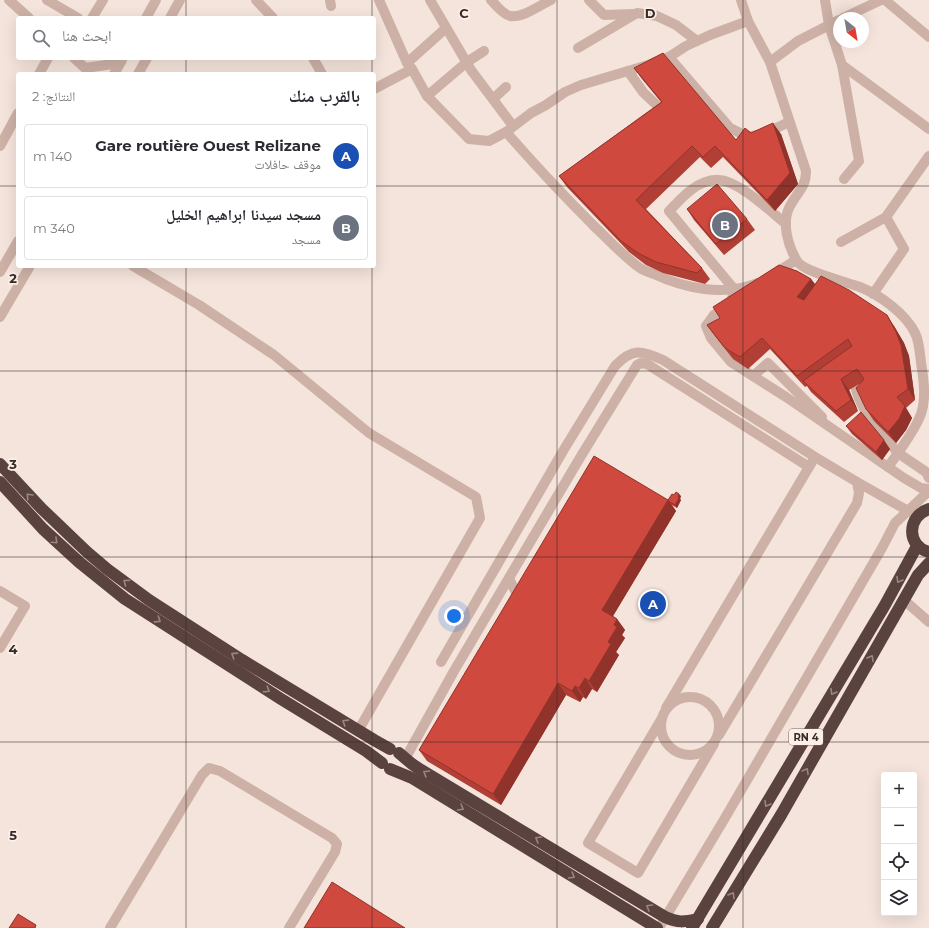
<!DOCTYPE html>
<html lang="ar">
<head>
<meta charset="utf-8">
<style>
  body { margin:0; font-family:Montserrat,"Noto Naskh Arabic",sans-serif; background:#f7f7f7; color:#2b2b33; direction:rtl }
  .controls { position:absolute; right:12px; bottom:12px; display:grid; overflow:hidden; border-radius:4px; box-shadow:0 4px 16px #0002 }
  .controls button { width:36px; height:36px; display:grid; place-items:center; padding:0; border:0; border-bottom:1px solid #e1e1e2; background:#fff; color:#2b2b33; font:20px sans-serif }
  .compass { position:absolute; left:833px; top:12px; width:36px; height:36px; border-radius:50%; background:#fff; box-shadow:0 4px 16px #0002; rotate:149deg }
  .you { position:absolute; left:454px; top:616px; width:14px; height:14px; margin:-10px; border:3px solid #fff; border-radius:50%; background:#1a73e8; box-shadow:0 0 0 6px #1a73e833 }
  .badge { display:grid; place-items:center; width:26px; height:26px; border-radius:50%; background:#195e57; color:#fff; font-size:13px; font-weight:700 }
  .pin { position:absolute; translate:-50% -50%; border:2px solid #fff; box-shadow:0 1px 4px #0006 }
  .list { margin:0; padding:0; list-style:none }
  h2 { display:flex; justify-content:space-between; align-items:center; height:52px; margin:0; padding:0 16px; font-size:17px }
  h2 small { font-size:13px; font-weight:400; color:#7c7c81 }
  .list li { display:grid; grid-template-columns:26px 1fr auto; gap:12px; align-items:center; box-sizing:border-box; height:64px; margin:0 8px 8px; padding:0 8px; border:1px solid #e1e1e2; border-radius:4px }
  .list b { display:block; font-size:15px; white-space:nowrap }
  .list p { margin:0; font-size:13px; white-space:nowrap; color:#7c7c81 }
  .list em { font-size:13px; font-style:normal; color:#7c7c81 }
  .icon { flex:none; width:22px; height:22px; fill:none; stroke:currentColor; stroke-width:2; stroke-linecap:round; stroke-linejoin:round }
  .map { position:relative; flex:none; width:929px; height:928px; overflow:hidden; direction:ltr }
  .search { position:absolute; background:#fff; box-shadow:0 4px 16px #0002; left:16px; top:16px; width:360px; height:44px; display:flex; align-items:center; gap:10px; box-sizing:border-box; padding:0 14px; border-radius:4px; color:#7c7c81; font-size:15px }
  .panel { position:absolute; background:#fff; box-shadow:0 4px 16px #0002; left:16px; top:72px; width:360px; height:196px; border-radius:4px; direction:rtl }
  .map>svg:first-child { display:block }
</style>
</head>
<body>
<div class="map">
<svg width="929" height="928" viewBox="0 0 929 928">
  <rect width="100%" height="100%" fill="#f4e4db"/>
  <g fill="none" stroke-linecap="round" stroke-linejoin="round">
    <!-- minor -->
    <g stroke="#cdb1a6" stroke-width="10">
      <polyline points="9,0 29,18"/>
      <polyline points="47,0 78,18"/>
      <polyline points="256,0 273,18"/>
      <polyline points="330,0 331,6"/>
      <polyline points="379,0 407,63 412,69 427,96 469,139 489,141 506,132 531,113 546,105 565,92 581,85 648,65 669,57 686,46 710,35 748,21"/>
      <polyline points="430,0 471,70 513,126"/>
      <path d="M491 0C496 5 502 14 510 16 523 18 540 5 551 0"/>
      <polyline points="589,0 604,15 633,14"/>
      <path d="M741 0 748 21 770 62 806 171C806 188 797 192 790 206 781 222 788 246 797 261 803 272 847 282 860 287 880 295 906 314 915 333 920 342 920 359 922 369 924 383 926 399 921 414 916 428 906 441 898 453L926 472 929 478"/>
      <polyline points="825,0 829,25 842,65 859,161 844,179"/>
      <polyline points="885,0 929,37"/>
      <polyline points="92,18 103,0"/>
      <polyline points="146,18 156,0"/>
      <polyline points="170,18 180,0"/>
      <polyline points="843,18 881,0"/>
      <polyline points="578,48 637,13 657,16 676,25 697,41"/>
      <polyline points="669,57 730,128 748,137 766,133 789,122"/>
      <polyline points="74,58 85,68 120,63"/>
      <polyline points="313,58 322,74"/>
      <polyline points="770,62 798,41 839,20"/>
      <polyline points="407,63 446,28"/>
      <polyline points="842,65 929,129"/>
      <polyline points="628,71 643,92 663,111 659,114"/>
      <polyline points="39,74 48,58"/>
      <polyline points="114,74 122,60"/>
      <polyline points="138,74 147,58"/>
      <polyline points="374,89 412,69"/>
      <polyline points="427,96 467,62 484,51"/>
      <polyline points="493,99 506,87"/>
      <path d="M506 132C534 164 563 195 593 225 608 239 623 256 640 268 644 271 649 272 654 274 684 288 724 297 757 283"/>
      <polyline points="0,146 18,113"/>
      <path d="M786 224C770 211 739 181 719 180 710 179 698 184 691 190 683 196 676 204 669 211L734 289 731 304 714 315 706 326 711 338 731 362 786 397 904 478 921 488 929 489"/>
      <polyline points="841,242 886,217 929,156"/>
      <polyline points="133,266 199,305 274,355 369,433 476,497 480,518 358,731"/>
      <polyline points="0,272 18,241"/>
      <polyline points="774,274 796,260"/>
      <polyline points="873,294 904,249 886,217"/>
      <polyline points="0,317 30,266"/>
      <polyline points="753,376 768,363 822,417"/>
      <path d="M856 390C863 415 882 433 898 453L888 467"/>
      <polyline points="857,482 912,513"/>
      <polyline points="509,578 516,593"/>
      <polyline points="0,591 25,606 0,648"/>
      <polyline points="904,600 929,622"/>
      <path d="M441 662 563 451 615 366C632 348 641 350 663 360L815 457 857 482 859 493 857 503 719 735"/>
      <circle cx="690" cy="726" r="29"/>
      <polyline points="666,708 812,462"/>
      <polyline points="662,718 588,843 638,873 714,744"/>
      <polyline points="405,759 454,671 581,456 637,365 641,363 647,364 809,467"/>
      <polyline points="110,928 202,775 209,768 220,771 332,838 337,844 335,852 289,928"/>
      <polyline points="659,928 725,818 882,548 895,523 929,491"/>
    </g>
    <!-- highway -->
    <g stroke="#5a423e" stroke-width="12">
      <polyline points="0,464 42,509 87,552 107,569 149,600 242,660 374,740 390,749"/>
      <polyline points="0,482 43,529 79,562 125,599 281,699 366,751 382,763"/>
      <path d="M929 509C907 516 906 546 929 552"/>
      <path d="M399 753 412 764 421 770 665 917C678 923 684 922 698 919"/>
      <polyline points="390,769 412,778 657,928"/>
      <polyline points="692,928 885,605 917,546"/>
      <polyline points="712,928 781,815 918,575 929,563"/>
    </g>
  </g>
  <!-- wall -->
  <g fill="#b23f35">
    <polygon points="634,68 736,140 751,133 781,134 798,184 775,211 723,157 711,168 700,157 646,209 702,268 710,279 705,284 663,273 646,265 629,252 567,187 559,176 661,102 642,79"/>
    <polygon points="687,209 747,219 755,230 724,255 694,220"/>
    <polygon points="811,279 815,284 894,326 904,343 909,356 915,400 906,408 912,418 906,430 896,443 874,421 866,409 861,383 849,390 858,411 844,422 811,392 807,386 805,387 770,349 748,369 733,359 715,336 707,325"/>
    <polygon points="846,426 890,449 882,460 852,434"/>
    <polygon points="674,495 681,496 680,499 681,500 677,508 672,505 676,511 613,616 617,619 625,630 622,635 625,638 616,652 619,655 597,692 592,689 586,699 583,697 580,702 566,695 501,805 427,761 419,750 668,500"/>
  </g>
  <!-- shaded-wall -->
  <g fill="#91332b">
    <polygon points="773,123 781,134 798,184 775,211 767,200"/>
    <polygon points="811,279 819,290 805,308 797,297"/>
    <polygon points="887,315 894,326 904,343 909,356 915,400 908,389"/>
    <polygon points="841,379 849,390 858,411 851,400"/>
    <polygon points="905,406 912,418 906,430 896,443 888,432"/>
    <polygon points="884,440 890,449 882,460 876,452"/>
    <polygon points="679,494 681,496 680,499 681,500 677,508 675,505"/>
    <polygon points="668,500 676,511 610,621 602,610"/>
    <polygon points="617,619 625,630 622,635 625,638 616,652 619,655 597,692 589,681 608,642 614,625"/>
    <polygon points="585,678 592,689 586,699 579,688"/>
    <polygon points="558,683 566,695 501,805 493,794"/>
    <polygon points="575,686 583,697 580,702 572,691"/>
  </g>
  <!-- building -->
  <g fill="#cf493e" stroke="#91332b">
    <polygon points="663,53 736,140 745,128 751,133 773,123 790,173 767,200 715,146 703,157 692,146 636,200 702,268 697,273 656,262 638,253 621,241 559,176 662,102 634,68"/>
    <polygon points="717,184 747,219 716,244 687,209"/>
    <polygon points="779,265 797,271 811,279 797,297 804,300 821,276 849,290 887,315 896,332 901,345 908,389 897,397 905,406 899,419 888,432 866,409 856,388 864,379 857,369 841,379 851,400 836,411 803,381 852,346 848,339 797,376 762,338 740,357 725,348 707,325 720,318 713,307"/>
    <polygon points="861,412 884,440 876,452 846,426"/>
    <polygon points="594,456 668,500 602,610 617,619 614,625 617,627 608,642 611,644 589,681 585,678 579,688 575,686 572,691 558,683 493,794 419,750"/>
    <polygon points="676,492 679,494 678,497 679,498 675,505 670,502 668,500 672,494 674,495"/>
    <polygon points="332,882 405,928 304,928"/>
    <polygon points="18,914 36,925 35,928 9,928"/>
  </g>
  <!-- one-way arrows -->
  <defs><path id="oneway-chevron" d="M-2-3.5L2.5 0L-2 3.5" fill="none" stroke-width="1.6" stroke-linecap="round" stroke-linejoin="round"/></defs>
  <g stroke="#9a8782">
    <use href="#oneway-chevron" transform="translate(29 496) rotate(-133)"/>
    <use href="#oneway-chevron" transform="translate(55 541) rotate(43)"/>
    <use href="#oneway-chevron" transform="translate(899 580) rotate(120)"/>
    <use href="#oneway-chevron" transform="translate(126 582) rotate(-144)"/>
    <use href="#oneway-chevron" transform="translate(158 620) rotate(33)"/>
    <use href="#oneway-chevron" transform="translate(234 655) rotate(-147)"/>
    <use href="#oneway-chevron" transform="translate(871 658) rotate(-60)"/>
    <use href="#oneway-chevron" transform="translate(267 690) rotate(32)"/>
    <use href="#oneway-chevron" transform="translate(833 692) rotate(121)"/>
    <use href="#oneway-chevron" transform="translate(345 722) rotate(-148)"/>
    <use href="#oneway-chevron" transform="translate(806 771) rotate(-60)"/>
    <use href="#oneway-chevron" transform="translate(426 773) rotate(-149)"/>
    <use href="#oneway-chevron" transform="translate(767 804) rotate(121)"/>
    <use href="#oneway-chevron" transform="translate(461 808) rotate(31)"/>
    <use href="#oneway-chevron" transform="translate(538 839) rotate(-149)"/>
    <use href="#oneway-chevron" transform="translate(572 876) rotate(31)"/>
    <use href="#oneway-chevron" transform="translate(732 895) rotate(-59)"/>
    <use href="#oneway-chevron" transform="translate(649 907) rotate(-149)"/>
  </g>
  <!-- grid -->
  <path fill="none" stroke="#392a28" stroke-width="1" stroke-opacity="0.55" d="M186 0V18M372 0V18M557 0V928M743 0V928M186 58V74M372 58V74M0 186H18M374 186H929M186 266V928M372 266V928M0 371H929M0 557H929M0 742H929"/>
  <g text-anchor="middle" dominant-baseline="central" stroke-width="3.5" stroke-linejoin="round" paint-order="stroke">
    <!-- shield labels -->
    <rect fill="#fbefe8" stroke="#736562" stroke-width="1" x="789" y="729" width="34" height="16" rx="3"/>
    <g font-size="10" font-weight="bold" fill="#392a28">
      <text x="806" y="737">RN 4</text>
    </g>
  </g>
  <g font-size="13" text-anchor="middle" font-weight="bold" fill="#392a28" stroke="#fbefe8" stroke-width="3.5" stroke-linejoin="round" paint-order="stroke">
    <text x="464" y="18">C</text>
    <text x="650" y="18">D</text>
    <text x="13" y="283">2</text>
    <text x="13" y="469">3</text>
    <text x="13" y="654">4</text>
    <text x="13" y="840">5</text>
  </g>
</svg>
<div class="controls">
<button>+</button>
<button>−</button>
<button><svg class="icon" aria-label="locate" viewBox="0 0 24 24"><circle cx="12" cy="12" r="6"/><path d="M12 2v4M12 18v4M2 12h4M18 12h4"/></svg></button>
<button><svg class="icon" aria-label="layers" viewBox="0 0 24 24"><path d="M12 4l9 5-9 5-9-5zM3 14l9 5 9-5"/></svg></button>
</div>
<svg class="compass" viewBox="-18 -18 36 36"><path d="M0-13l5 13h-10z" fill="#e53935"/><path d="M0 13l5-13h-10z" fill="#7c7c81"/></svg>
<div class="you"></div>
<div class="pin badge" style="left:653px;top:604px;background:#1a4fb4">A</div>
<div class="pin badge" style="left:725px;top:225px;background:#6b7280">B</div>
<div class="search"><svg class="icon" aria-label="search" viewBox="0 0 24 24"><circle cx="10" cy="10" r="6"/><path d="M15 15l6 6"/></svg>ابحث هنا</div>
<section class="panel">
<h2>بالقرب منك<small>النتائج: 2</small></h2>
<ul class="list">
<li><span class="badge" style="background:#1a4fb4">A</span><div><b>Gare routière Ouest Relizane</b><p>موقف حافلات</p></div><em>140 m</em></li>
<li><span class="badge" style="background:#6b7280">B</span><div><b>مسجد سيدنا ابراهيم الخليل</b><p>مسجد</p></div><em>340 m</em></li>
</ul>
</section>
</div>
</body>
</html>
